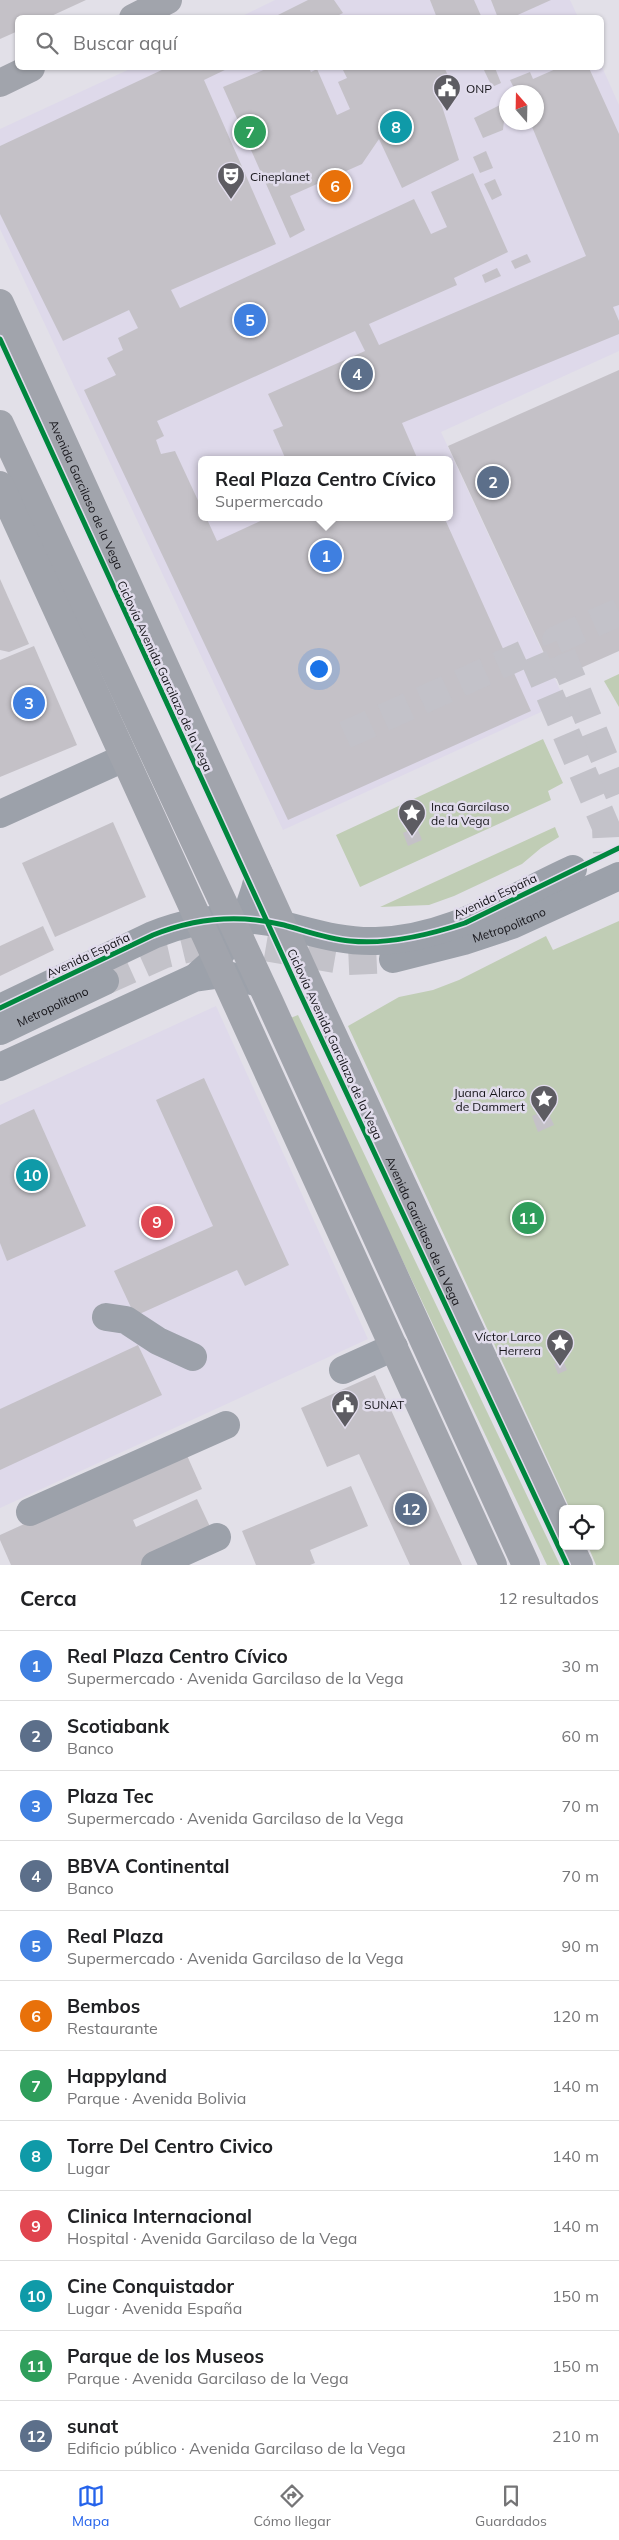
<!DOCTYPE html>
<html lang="es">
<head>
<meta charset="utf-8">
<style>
  body { margin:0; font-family:Mulish,sans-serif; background:#f6f6f6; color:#202124 }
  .controls { position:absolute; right:15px; bottom:15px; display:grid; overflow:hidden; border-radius:8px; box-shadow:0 1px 4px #0004 }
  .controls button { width:45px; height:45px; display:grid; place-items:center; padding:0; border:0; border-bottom:1px solid #e0e0e0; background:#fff; color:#202124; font:25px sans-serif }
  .compass { position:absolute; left:499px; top:85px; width:45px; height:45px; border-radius:50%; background:#fff; box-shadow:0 1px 4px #0004; rotate:340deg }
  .you { position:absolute; left:318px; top:668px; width:18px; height:18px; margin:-12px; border:4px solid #fff; border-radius:50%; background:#1a73e8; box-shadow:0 0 0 8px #1a73e833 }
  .badge { display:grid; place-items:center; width:32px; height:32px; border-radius:50%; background:#2563eb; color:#fff; font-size:16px; font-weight:700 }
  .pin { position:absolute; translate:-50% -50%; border:2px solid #fff; box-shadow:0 1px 5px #0006 }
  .popup { position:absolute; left:198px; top:456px; width:255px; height:65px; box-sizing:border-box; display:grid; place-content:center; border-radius:8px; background:#fff; filter:drop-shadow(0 1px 4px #0005); font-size:16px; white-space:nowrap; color:#757577 }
  .popup b { font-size:19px; color:#202124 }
  .popup::after { content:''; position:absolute; left:50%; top:100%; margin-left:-10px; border:10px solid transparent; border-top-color:#fff }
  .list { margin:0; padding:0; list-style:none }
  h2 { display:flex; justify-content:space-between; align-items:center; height:65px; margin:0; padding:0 20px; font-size:21px }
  h2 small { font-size:16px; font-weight:400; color:#757577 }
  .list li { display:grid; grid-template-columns:32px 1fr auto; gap:15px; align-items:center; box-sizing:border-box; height:70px; padding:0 20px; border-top:1px solid #e0e0e0 }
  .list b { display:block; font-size:19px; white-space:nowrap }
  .list p { margin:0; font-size:16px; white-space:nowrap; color:#757577 }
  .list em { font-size:16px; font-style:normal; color:#757577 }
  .icon { flex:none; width:28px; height:28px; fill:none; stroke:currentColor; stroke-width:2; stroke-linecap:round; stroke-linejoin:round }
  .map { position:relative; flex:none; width:619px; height:1565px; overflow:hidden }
  .search { position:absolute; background:#fff; box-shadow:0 1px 4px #0004; left:15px; right:15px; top:15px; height:55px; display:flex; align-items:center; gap:12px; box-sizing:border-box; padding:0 18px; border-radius:8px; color:#757577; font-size:19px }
  .sheet { height:905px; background:#fff }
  nav { display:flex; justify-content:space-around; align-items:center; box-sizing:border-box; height:70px; border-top:1px solid #e0e0e0; background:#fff; font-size:14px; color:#757577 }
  nav a { display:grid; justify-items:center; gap:2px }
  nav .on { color:#2563eb }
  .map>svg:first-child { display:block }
</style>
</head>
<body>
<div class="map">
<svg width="619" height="1565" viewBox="0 0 619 1565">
  <rect width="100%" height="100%" fill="#e2e0e8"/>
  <!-- built -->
  <g fill="#ded9ea" fill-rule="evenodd">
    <polygon points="275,0 570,0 578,17 238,18"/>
    <path d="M602 67 619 105V351L441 432 561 692 541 712 283 830 0 229V129L132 68ZM506 92H536V122H506ZM202 460H450V517H202Z"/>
    <polygon points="216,1006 368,1339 0,1508 0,1105"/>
  </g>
  <!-- green -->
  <g fill="#c0cdb5">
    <polygon points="619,674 619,707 604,681"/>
    <polygon points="543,739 563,783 548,791 551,800 360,887 336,835"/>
    <polygon points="555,827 559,837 541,848 522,864 454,896 429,905 380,907"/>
    <polygon points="619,921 619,1565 596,1565 588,1546 600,1546 600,1509 570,1509 348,1026 399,997 433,990 459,980 546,936 553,950"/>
    <polygon points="298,1015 560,1565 547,1565 288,1019"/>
  </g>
  <!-- building -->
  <g fill="#c4c1c7">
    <polygon points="0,0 86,0 47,18 18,18 18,31 0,39"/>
    <polygon points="308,0 334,0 343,13 333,18 272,18"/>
    <polygon points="430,0 474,0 482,18 437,18"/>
    <polygon points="491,0 551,0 511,18 498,18"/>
    <polygon points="166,68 229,68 204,80 276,244 171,290 180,308 414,199 431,234 447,227 431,192 473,173 508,252 454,278 457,285 369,324 379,345 586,256 530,122 536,122 536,92 516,92 510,80 530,72 533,79 558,68 589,68 619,134 619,305 613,307 619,321 619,334 402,423 418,460 286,460 273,430 283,426 268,394 365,351 355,331 157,421 164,436 156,440 161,454 175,451 202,509 202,517 206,517 217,541 269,517 444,517 531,711 288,820 84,390 116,375 107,358 123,350 118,338 138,328 129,310 63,341 0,214 0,146"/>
    <polygon points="268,68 309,68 311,72 317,69 337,115 350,109 338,82 347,78 342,68 449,68 445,69 450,80 439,86 446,99 441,103 459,160 402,188 379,139 362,164 290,196 305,230 290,238 223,87"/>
    <polygon points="483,68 495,68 501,83 492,87"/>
    <polygon points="506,102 503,130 483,138 474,118"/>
    <polygon points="486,151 493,168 480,173 473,157"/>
    <polygon points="495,179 502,195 492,200 484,184"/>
    <polygon points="527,254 531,262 515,269 511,261"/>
    <polygon points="497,268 501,276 485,283 482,275"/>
    <polygon points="619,370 619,651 556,679 448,446"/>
    <polygon points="0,579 29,644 9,652 0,650"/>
    <polygon points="34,646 77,745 0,777 0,660"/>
    <polygon points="113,822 146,897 55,937 22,863"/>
    <polygon points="417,827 422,840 408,846 403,833"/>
    <polygon points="43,926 54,950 0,976 0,946"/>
    <polygon points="204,1078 289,1265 245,1286 237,1270 135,1316 114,1271 213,1226 156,1100"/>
    <polygon points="34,1109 86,1226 7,1261 0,1243 0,1125"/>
    <polygon points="547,1110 554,1125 538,1132 532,1116"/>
    <polygon points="138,1345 162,1395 0,1470 0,1409"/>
    <polygon points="563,1360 567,1370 558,1374 554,1364"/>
    <polygon points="375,1375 402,1434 462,1565 410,1565 359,1454 327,1467 301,1408"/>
    <polygon points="185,1451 202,1489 133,1520 136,1527 197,1499 213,1533 144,1565 11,1565 0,1540 0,1535"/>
    <polygon points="351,1486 368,1526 310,1550 315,1563 310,1565 256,1565 242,1531"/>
  </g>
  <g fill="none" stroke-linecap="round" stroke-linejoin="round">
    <!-- minor-tunnel -->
    <g stroke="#c3c2c9" stroke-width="28" stroke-dasharray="28 14" stroke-linecap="butt">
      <polyline points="619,612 556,640 619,794"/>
      <polyline points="345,735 531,651 606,827 607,853"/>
      <polyline points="105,981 165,954 199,946 241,943 347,961 393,959"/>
    </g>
    <!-- minor -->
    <g stroke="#9ca1aa" stroke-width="28">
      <polyline points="0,814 124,758"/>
      <path id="s1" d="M393 959 464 941 512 925 619 876"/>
      <path d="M199 974C234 945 249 917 259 874"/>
      <path d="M0 1008 153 935C195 918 239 914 283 925 315 933 343 942 376 941 451 939 507 899 573 869"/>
      <path id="s2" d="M0 1031 105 981"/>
      <polyline points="0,1067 194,978 223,974 260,983"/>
      <polyline points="106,1317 126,1320 158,1341 193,1357"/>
      <polyline points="343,1370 394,1347"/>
      <polyline points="30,1512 226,1425"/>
      <polyline points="155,1565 217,1537"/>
    </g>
    <!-- major -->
    <g stroke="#a1a4ac" stroke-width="28">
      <polyline points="133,18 168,0"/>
      <polyline points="0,83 31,68"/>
      <path id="s3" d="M0 303 307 979 563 1530"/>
      <polyline points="0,424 270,1003 526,1565"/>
      <polyline points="0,485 493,1565"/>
      <polyline points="570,1546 579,1565"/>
    </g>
    <defs>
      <g id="cycleway">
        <polyline points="0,339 296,985 567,1565"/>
        <path d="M0 1008 153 935C195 918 240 914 284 925 306 931 327 939 350 941 389 945 429 935 465 923L619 848"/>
      </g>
    </defs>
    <!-- cycleway casing -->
    <use href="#cycleway" stroke="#e1dcec" stroke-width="8"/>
    <!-- cycleway -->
    <use href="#cycleway" stroke="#00873e" stroke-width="5"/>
  </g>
  <!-- icons -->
  <defs>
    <symbol id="civic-pin" viewBox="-11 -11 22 30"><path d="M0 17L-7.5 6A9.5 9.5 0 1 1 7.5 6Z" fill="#5d5c62" stroke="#e1dcec"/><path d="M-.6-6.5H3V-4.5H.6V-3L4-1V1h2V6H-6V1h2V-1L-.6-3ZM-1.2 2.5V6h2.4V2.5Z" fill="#fff"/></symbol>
    <symbol id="theatre-pin" viewBox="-11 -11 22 30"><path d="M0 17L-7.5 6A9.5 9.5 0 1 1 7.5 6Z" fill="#5d5c62" stroke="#e1dcec"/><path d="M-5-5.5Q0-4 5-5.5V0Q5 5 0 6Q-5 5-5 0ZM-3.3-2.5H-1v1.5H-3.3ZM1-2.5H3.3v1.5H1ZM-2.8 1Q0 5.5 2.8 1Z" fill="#fff"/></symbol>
    <symbol id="sight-pin" viewBox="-11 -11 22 30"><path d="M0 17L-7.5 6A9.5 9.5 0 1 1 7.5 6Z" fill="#5d5c62" stroke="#e1dcec"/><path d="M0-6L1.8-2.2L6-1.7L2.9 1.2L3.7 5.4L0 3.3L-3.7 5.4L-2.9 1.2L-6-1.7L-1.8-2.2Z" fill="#fff"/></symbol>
  </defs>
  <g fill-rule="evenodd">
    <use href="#civic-pin" x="431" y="72" width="32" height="43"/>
    <use href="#theatre-pin" x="215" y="160" width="32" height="43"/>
    <use href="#sight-pin" x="396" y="797" width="32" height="43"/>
    <use href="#sight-pin" x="528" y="1083" width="32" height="43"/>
    <use href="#sight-pin" x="544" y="1327" width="32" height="43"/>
    <use href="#civic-pin" x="329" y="1388" width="32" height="43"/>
  </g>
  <g text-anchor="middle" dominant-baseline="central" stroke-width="5" stroke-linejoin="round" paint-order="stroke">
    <!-- poi labels -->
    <g font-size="12" fill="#16151a" stroke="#e1dcec" text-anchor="start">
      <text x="466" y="88">ONP</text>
      <text x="250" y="176">Cineplanet</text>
      <text x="431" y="806">Inca Garcilaso<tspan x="431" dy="14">de la Vega</tspan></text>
      <text x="525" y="1092" text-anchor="end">Juana Alarco<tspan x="525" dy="14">de Dammert</tspan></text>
      <text x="541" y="1336" text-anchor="end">Víctor Larco<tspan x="541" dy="14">Herrera</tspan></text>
      <text x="364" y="1404">SUNAT</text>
    </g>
    <!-- street labels -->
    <g font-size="12" fill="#16151a" stroke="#e1dcec">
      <text stroke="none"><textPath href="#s3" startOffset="210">Avenida Garcilaso de la Vega</textPath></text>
      <text transform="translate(165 676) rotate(65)">Ciclovía Avenida Garcilazo de la Vega</text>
      <text transform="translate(495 896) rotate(-25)">Avenida España</text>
      <text stroke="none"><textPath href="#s1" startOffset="121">Metropolitano</textPath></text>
      <text transform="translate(88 955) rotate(-25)">Avenida España</text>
      <text stroke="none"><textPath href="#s2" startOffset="58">Metropolitano</textPath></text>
      <text transform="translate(335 1044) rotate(65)">Ciclovía Avenida Garcilazo de la Vega</text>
      <text stroke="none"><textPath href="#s3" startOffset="1020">Avenida Garcilaso de la Vega</textPath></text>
    </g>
  </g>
</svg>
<div class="controls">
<button><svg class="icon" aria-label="locate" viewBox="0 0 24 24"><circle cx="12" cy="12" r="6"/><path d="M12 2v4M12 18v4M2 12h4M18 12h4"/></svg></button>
</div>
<svg class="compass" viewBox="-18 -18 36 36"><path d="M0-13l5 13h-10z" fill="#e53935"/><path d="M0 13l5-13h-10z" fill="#757577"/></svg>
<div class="you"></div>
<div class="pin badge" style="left:326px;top:556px;background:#3f7fe0">1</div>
<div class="popup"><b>Real Plaza Centro Cívico</b>Supermercado</div>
<div class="pin badge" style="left:493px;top:482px;background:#5c6f8a">2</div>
<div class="pin badge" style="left:29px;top:703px;background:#3f7fe0">3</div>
<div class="pin badge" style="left:357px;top:374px;background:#5c6f8a">4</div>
<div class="pin badge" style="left:250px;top:320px;background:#3f7fe0">5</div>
<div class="pin badge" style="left:335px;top:186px;background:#e8710a">6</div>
<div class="pin badge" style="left:250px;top:132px;background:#2e9e5b">7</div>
<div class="pin badge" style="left:396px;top:127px;background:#0f9aa8">8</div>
<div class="pin badge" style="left:157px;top:1222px;background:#e0444e">9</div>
<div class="pin badge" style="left:32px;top:1175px;background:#0f9aa8">10</div>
<div class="pin badge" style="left:528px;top:1218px;background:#2e9e5b">11</div>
<div class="pin badge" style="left:411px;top:1509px;background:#5c6f8a">12</div>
<div class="search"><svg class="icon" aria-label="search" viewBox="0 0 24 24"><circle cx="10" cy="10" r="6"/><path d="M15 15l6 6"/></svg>Buscar aquí</div>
</div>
<section class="sheet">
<h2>Cerca<small>12 resultados</small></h2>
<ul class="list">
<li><span class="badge" style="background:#3f7fe0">1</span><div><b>Real Plaza Centro Cívico</b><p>Supermercado · Avenida Garcilaso de la Vega</p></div><em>30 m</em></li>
<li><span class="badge" style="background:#5c6f8a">2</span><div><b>Scotiabank</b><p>Banco</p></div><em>60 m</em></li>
<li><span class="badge" style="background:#3f7fe0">3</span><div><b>Plaza Tec</b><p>Supermercado · Avenida Garcilaso de la Vega</p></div><em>70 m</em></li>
<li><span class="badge" style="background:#5c6f8a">4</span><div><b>BBVA Continental</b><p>Banco</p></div><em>70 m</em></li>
<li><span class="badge" style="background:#3f7fe0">5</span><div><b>Real Plaza</b><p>Supermercado · Avenida Garcilaso de la Vega</p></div><em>90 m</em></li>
<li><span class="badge" style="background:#e8710a">6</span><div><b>Bembos</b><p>Restaurante</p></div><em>120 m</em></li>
<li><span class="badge" style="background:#2e9e5b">7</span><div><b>Happyland</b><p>Parque · Avenida Bolivia</p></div><em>140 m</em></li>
<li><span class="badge" style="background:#0f9aa8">8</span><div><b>Torre Del Centro Civico</b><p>Lugar</p></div><em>140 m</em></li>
<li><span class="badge" style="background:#e0444e">9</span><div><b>Clinica Internacional</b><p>Hospital · Avenida Garcilaso de la Vega</p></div><em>140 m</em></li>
<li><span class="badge" style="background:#0f9aa8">10</span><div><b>Cine Conquistador</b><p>Lugar · Avenida España</p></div><em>150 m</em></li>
<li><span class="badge" style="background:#2e9e5b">11</span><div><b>Parque de los Museos</b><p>Parque · Avenida Garcilaso de la Vega</p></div><em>150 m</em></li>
<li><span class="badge" style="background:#5c6f8a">12</span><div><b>sunat</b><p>Edificio público · Avenida Garcilaso de la Vega</p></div><em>210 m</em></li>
</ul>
</section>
<nav>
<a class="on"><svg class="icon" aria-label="map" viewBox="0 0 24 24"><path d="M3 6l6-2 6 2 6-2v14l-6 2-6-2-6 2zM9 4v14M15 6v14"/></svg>Mapa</a>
<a><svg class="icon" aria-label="directions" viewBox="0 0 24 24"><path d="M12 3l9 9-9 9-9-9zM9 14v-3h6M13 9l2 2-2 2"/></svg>Cómo llegar</a>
<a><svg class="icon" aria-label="saved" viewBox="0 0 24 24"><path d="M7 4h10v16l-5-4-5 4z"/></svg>Guardados</a>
</nav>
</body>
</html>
